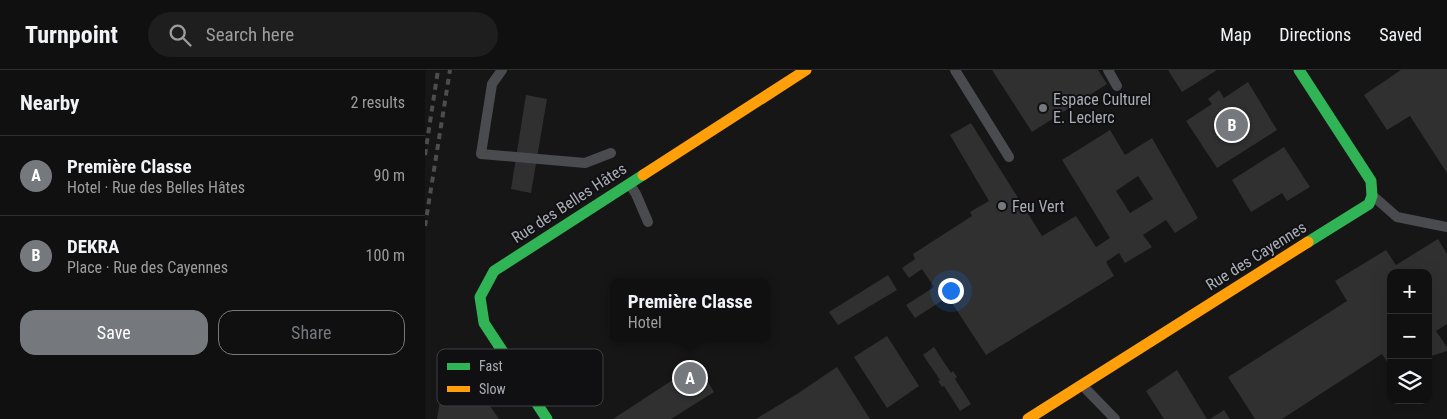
<!DOCTYPE html>
<html lang="en">
<head>
<meta charset="utf-8">
<style>
  body { margin:0; font-family:"Roboto Condensed",sans-serif; background:#1e1e1e; color:#f1f3f6 }
  .controls { position:absolute; right:15px; bottom:15px; display:grid; overflow:hidden; border-radius:10px; box-shadow:0 5px 20px #0002 }
  .controls button { width:45px; height:45px; display:grid; place-items:center; padding:0; border:0; border-bottom:1px solid #303030; background:#101010; color:#f1f3f6; font:25px sans-serif }
  .you { position:absolute; left:525px; top:220px; width:18px; height:18px; margin:-12px; border:4px solid #fff; border-radius:50%; background:#1a73e8; box-shadow:0 0 0 8px #1a73e833 }
  .badge { display:grid; place-items:center; width:32px; height:32px; border-radius:50%; background:#75787d; color:#fff; font-size:16px; font-weight:700 }
  .pin { position:absolute; translate:-50% -50%; border:2px solid #fff; box-shadow:0 1px 5px #0006 }
  .popup { position:absolute; left:185px; top:208px; width:160px; height:65px; box-sizing:border-box; display:grid; place-content:center; border-radius:10px; background:#101010; filter:drop-shadow(0 1px 4px #0005); font-size:16px; white-space:nowrap; color:#9c9d9f }
  .popup b { font-size:19px; color:#f1f3f6 }
  .popup::after { content:''; position:absolute; left:50%; top:100%; margin-left:-10px; border:10px solid transparent; border-top-color:#101010 }
  .list { margin:0; padding:0; list-style:none }
  h2 { display:flex; justify-content:space-between; align-items:center; height:65px; margin:0; padding:0 20px; font-size:21px }
  h2 small { font-size:16px; font-weight:400; color:#9c9d9f }
  .list li { display:grid; grid-template-columns:32px 1fr auto; gap:15px; align-items:center; box-sizing:border-box; height:80px; padding:0 20px; border-top:1px solid #303030 }
  .list b { display:block; font-size:19px; white-space:nowrap }
  .list p { margin:0; font-size:16px; white-space:nowrap; color:#9c9d9f }
  .list em { font-size:16px; font-style:normal; color:#9c9d9f }
  .actions { display:flex; gap:10px; padding:15px 20px }
  .actions a { flex:1; padding:11px 0; border:1px solid #75787d; border-radius:15px; text-align:center; font-size:18px; color:#75787d }
  .actions .main { background:#75787d; color:#fff }
  .icon { flex:none; width:28px; height:28px; fill:none; stroke:currentColor; stroke-width:2; stroke-linecap:round; stroke-linejoin:round }
  .map { position:relative; flex:none; width:1022px; height:349px; overflow:hidden }
  header { display:flex; align-items:center; gap:30px; box-sizing:border-box; height:70px; padding:0 25px; background:#101010; border-bottom:1px solid #303030 }
  header strong { font-size:24px }
  nav { display:flex; gap:28px; margin-inline-start:auto; font-size:18px }
  .search { width:350px; height:45px; background:#1e1e1e; display:flex; align-items:center; gap:12px; box-sizing:border-box; padding:0 18px; border-radius:28px; color:#9c9d9f; font-size:19px }
  main { display:flex }
  aside { flex:1; background:#101010 }
  .map>svg:first-child { display:block }
</style>
</head>
<body>
<header>
<strong>Turnpoint</strong>
<div class="search"><svg class="icon" aria-label="search" viewBox="0 0 24 24"><circle cx="10" cy="10" r="6"/><path d="M15 15l6 6"/></svg>Search here</div>
<nav><a>Map</a><a>Directions</a><a>Saved</a></nav>
</header>
<main>
<aside>
<h2>Nearby<small>2 results</small></h2>
<ul class="list">
<li><span class="badge">A</span><div><b>Première Classe</b><p>Hotel · Rue des Belles Hâtes</p></div><em>90 m</em></li>
<li><span class="badge">B</span><div><b>DEKRA</b><p>Place · Rue des Cayennes</p></div><em>100 m</em></li>
</ul>
<div class="actions"><a class="main">Save</a><a>Share</a></div>
</aside>
<div class="map">
<svg width="1022" height="349" viewBox="0 0 1022 349">
  <rect width="100%" height="100%" fill="#161616"/>
  <!-- building -->
  <g fill="#303031" fill-rule="evenodd">
    <polygon points="567,0 673,0 682,14 607,62"/>
    <polygon points="743,0 792,0 757,22"/>
    <polygon points="976,0 1022,0 1022,103 985,46 962,60 939,25"/>
    <polygon points="823,12 852,60 792,98 761,51 787,34 783,29 794,20 799,28"/>
    <polygon points="101,25 122,29 106,123 86,119"/>
    <path d="M546 53 617 166 651 146 671 177 685 168 637 90 685 60 700 85 727 68 773 148 750 163 741 150 718 165 727 177 700 193 694 183 681 192 689 206 561 285 525 230 520 233 518 230 490 248 481 235 509 217 497 199 484 208 477 198 490 189 488 184 547 146 545 142 564 131 525 65ZM713 106 728 129 705 143 691 121Z"/>
    <polygon points="859,77 885,117 862,131 857,123 826,142 807,110"/>
    <polygon points="1013,169 1022,184 1022,254 1011,261 1022,277 1022,281 1003,287 1003,203 966,203 966,298 957,284 857,349 830,349 803,307 922,231 910,211 961,180 971,195"/>
    <polygon points="463,205 472,220 413,255 404,242"/>
    <polygon points="462,266 494,316 462,338 429,287"/>
    <polygon points="509,277 526,303 528,301 532,307 530,309 546,334 535,341 519,316 517,317 513,311 515,310 498,285"/>
    <polygon points="272,294 289,322 246,349 188,349"/>
    <polygon points="412,297 445,349 331,349 372,324"/>
    <polygon points="752,300 782,349 739,349 721,321"/>
    <polygon points="18,313 49,313 74,349 12,349"/>
    <polygon points="799,340 805,349 785,349"/>
  </g>
  <g fill="none" stroke-linecap="round" stroke-linejoin="round">
    <!-- lane -->
    <g stroke="#4a4b4f" stroke-width="10">
      <polyline points="77,0 67,14 56,84 160,93 186,83"/>
      <polyline points="530,0 584,87"/>
      <polyline points="683,0 692,16"/>
      <polyline points="205,115 211,124 223,152"/>
      <polyline points="948,126 972,147 1022,157"/>
      <polyline points="658,316 690,349"/>
    </g>
    <!-- fast -->
    <g stroke="#30b455" stroke-width="11">
      <polyline points="874,0 946,111 947,126 944,134 883,172"/>
      <polyline points="122,349 59,253 55,227 69,201 218,105"/>
    </g>
    <!-- slow -->
    <g stroke="#ff9f0a" stroke-width="11">
      <polyline points="218,105 381,0"/>
      <polyline points="603,349 883,172"/>
    </g>
    <!-- rail -->
    <g stroke="#4c4d4f" stroke-width="4" stroke-dasharray="6 5" stroke-linecap="butt">
      <polyline points="0,85 13,0"/>
      <polyline points="0,156 25,0"/>
    </g>
  </g>
  <!-- markers -->
  <g fill="#75787d" stroke="#101012" stroke-width="2">
    <circle cx="618" cy="38" r="5"/>
    <circle cx="577" cy="136" r="5"/>
  </g>
  <g text-anchor="middle" dominant-baseline="central" stroke-width="4" stroke-linejoin="round" paint-order="stroke">
    <!-- poi labels -->
    <g font-size="16" fill="#a8adb5" stroke="#101012" text-anchor="start">
      <text x="628" y="29">Espace Culturel<tspan x="628" dy="18">E. Leclerc</tspan></text>
      <text x="587" y="136">Feu Vert</text>
    </g>
    <!-- street labels -->
    <g font-size="16" fill="#a8adb5" stroke="#101012">
      <text transform="translate(144 133) rotate(-33)">Rue des Belles Hâtes</text>
      <text transform="translate(831 186) rotate(-32)">Rue des Cayennes</text>
    </g>
  </g>
  <!-- legend -->
  <rect x="12" y="279" width="166" height="57" rx="8" fill="#101012" stroke="#3e3f43" stroke-width="1"/>
  <rect x="22" y="293" width="23" height="7" fill="#30b455"/>
  <rect x="22" y="316" width="23" height="6" fill="#ff9f0a"/>
  <g font-size="14" fill="#a8adb5">
    <text x="54" y="301">Fast</text>
    <text x="54" y="324">Slow</text>
  </g>
</svg>
<div class="controls">
<button>+</button>
<button>−</button>
<button><svg class="icon" aria-label="layers" viewBox="0 0 24 24"><path d="M12 4l9 5-9 5-9-5zM3 14l9 5 9-5"/></svg></button>
</div>
<div class="you"></div>
<div class="pin badge" style="left:265px;top:308px">A</div>
<div class="popup"><b>Première Classe</b>Hotel</div>
<div class="pin badge" style="left:807px;top:55px">B</div>
</div>
</main>
</body>
</html>
